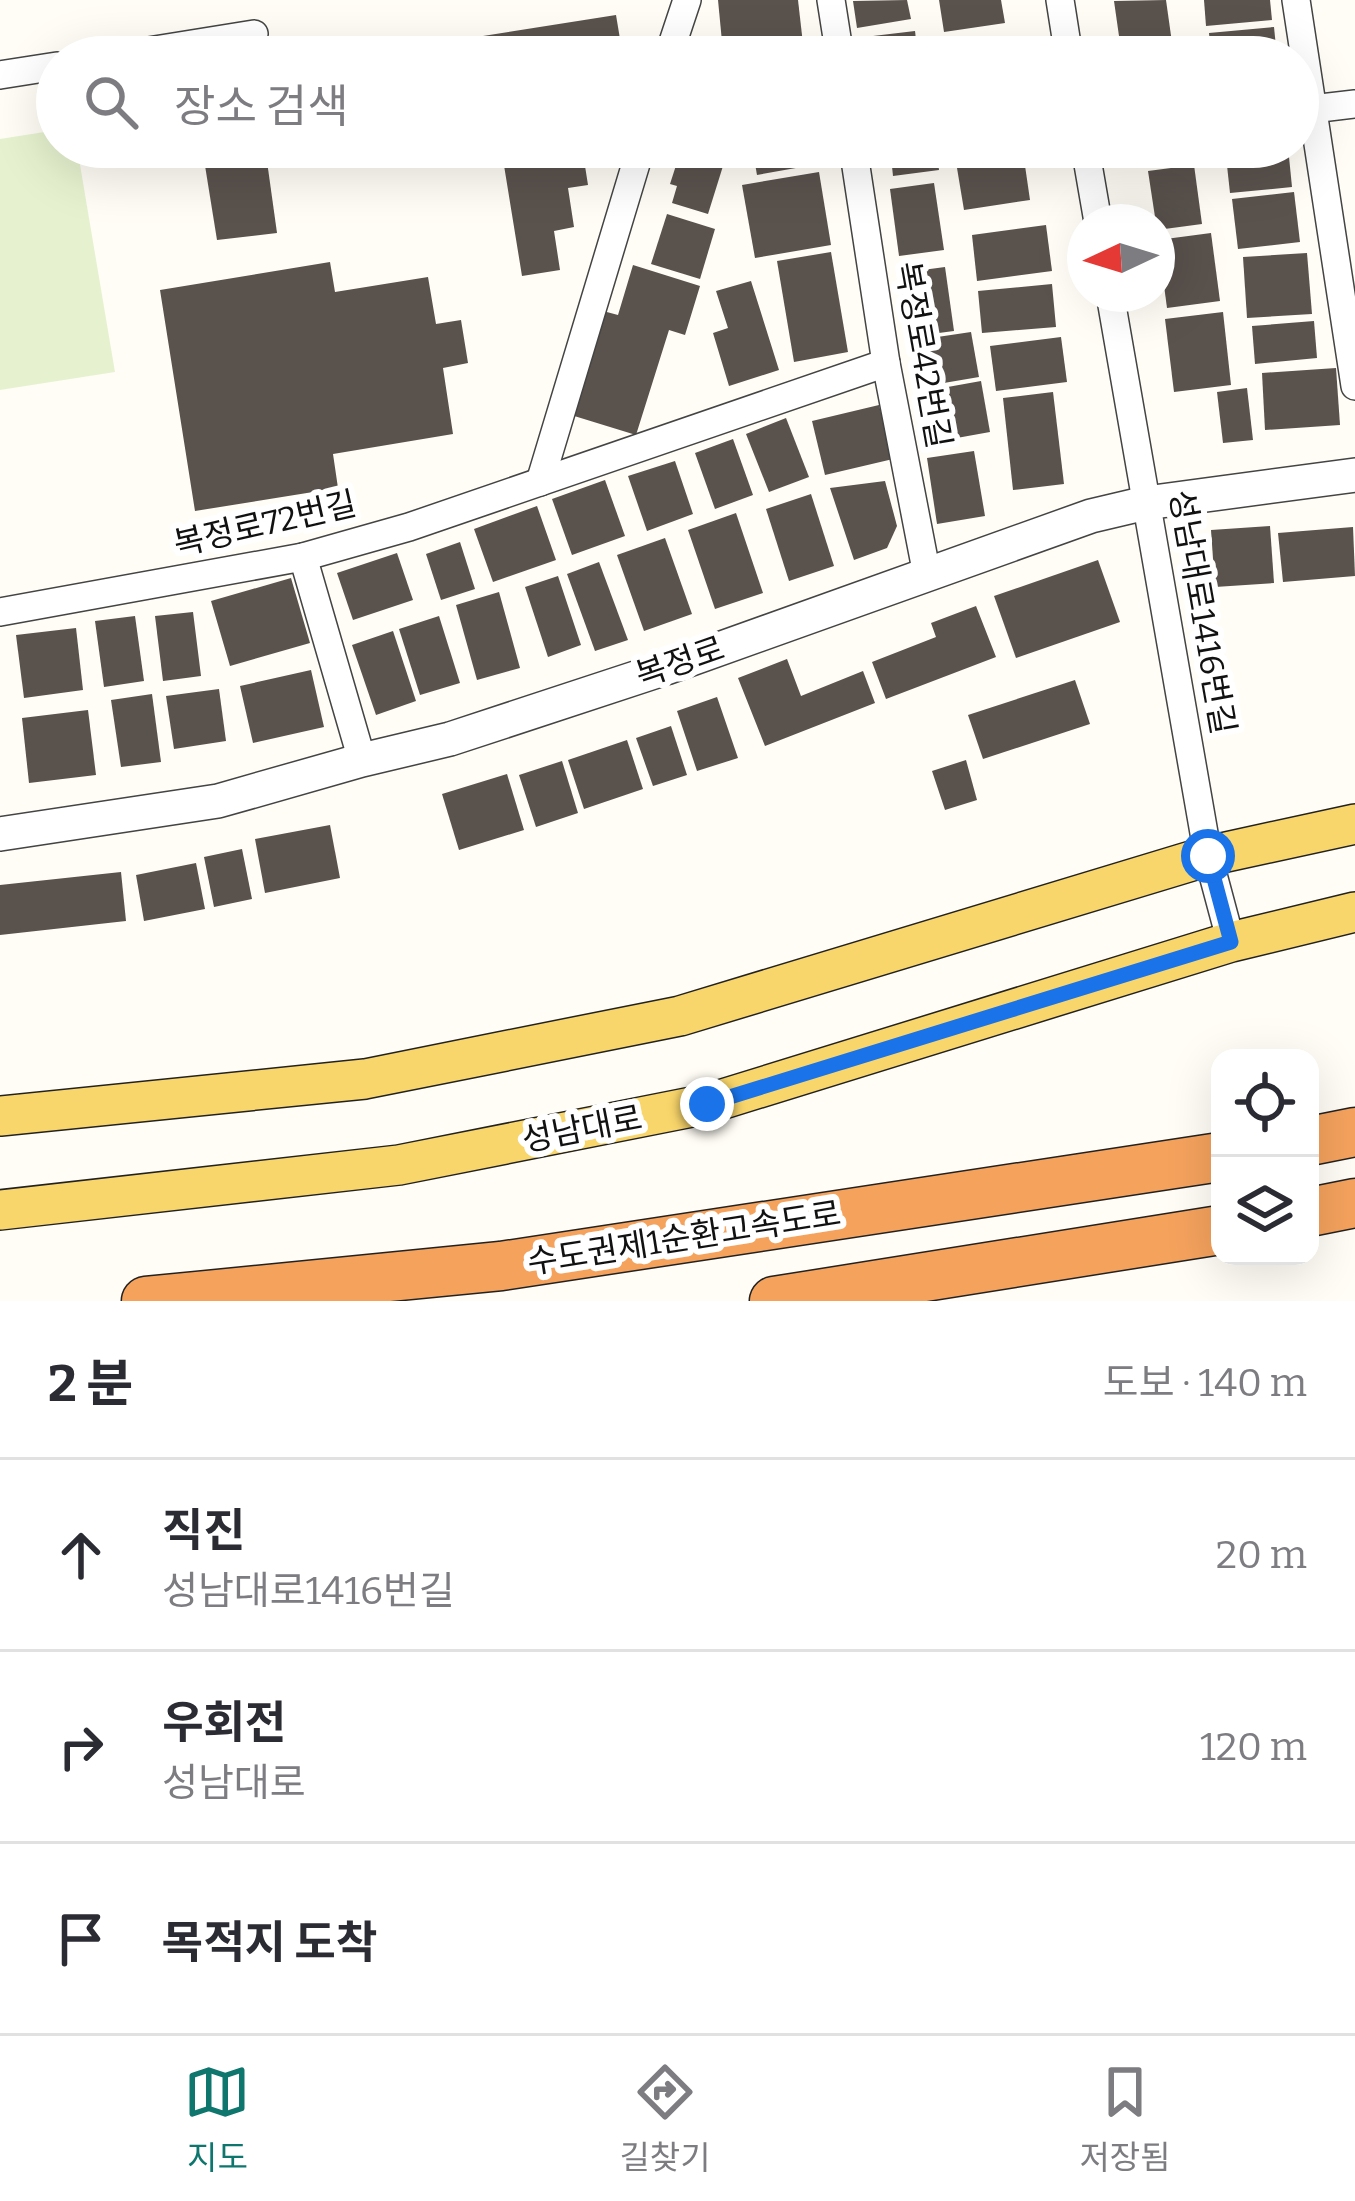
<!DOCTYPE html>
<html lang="ko">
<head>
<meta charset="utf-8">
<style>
  body { margin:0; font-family:Bitter,"Noto Sans KR",serif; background:#f2f2f3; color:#2b2b33 }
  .controls { position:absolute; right:36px; bottom:36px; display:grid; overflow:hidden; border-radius:24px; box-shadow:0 12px 48px #0002 }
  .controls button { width:108px; height:108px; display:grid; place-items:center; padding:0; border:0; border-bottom:3px solid #e1e1e2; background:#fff; color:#2b2b33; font:60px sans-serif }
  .compass { position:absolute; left:1067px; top:204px; width:108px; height:108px; border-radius:50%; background:#fff; box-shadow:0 12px 48px #0002; rotate:266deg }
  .stop { position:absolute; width:36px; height:36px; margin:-27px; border:9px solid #1a73e8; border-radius:50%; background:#fff }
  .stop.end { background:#1a73e8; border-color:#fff; box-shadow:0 3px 12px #0008 }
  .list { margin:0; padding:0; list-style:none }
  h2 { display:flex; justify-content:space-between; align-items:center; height:156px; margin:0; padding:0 48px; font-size:51px }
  h2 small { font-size:39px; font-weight:400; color:#7c7c81 }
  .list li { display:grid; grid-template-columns:78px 1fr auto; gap:36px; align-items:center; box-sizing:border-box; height:192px; padding:0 48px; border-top:3px solid #e1e1e2 }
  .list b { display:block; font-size:45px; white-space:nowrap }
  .list p { margin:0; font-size:39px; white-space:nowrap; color:#7c7c81 }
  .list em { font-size:39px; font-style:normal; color:#7c7c81 }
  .icon { flex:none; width:66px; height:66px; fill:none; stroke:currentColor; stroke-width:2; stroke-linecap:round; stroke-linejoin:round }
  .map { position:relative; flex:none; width:1355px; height:1301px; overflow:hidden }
  .search { position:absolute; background:#fff; box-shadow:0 12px 48px #0002; left:36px; right:36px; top:36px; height:132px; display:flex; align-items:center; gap:30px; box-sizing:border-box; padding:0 42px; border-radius:66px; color:#7c7c81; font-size:45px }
  .sheet { height:732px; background:#fff }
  nav { display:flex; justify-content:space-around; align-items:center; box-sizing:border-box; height:168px; border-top:3px solid #e1e1e2; background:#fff; font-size:33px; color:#7c7c81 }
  nav a { display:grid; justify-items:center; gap:6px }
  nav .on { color:#0f766e }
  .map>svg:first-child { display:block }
</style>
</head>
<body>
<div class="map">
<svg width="1355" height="1301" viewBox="0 0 1355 1301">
  <rect width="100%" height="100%" fill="#fffdf5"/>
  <!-- pitch -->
  <polygon fill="#e6f2cf" points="57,130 57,147 77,147 115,372 0,390 0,139"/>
  <!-- building -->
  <g fill="#5a524d">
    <polygon points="718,0 798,0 803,44 723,52"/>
    <polygon points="907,0 911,19 857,28 853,1"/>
    <polygon points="939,0 1001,0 1005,23 944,32"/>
    <polygon points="1166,0 1174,57 1122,57 1114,1"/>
    <polygon points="1204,0 1270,0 1272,20 1206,26"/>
    <polygon points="616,15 623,57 487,57 483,36"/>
    <polygon points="1274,27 1277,57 1211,57 1209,33"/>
    <polygon points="915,31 918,57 875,57 873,36"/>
    <polygon points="1018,37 1020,57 943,57 942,45"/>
    <polygon points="202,147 265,147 277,233 217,240"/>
    <polygon points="501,147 582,147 588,185 568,188 574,227 554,231 560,270 522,276"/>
    <polygon points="752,147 821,147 824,163 757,175"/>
    <polygon points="890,147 936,147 939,170 893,176"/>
    <polygon points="1137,147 1193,147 1194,157 1139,162"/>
    <polygon points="1225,147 1288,147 1292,187 1230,193"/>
    <polygon points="1023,152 1030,200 964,210 956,162"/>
    <polygon points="680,153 723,166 708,214 672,203 677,186 670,184"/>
    <polygon points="1194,165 1202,224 1157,230 1148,171"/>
    <polygon points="819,172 831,245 755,258 742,185"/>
    <polygon points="934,183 944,250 899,256 890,189"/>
    <polygon points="1294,192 1300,242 1238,249 1232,199"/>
    <polygon points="667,214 715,229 700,279 651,264"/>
    <polygon points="1046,225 1052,271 977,281 972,235"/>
    <polygon points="1211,233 1220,301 1167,308 1158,240"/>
    <polygon points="831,252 848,352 794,362 777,261"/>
    <polygon points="1307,253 1312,314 1247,318 1243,257"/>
    <polygon points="330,262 335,292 428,277 436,324 461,320 468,363 443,368 453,434 333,454 338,488 195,511 160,290"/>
    <polygon points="633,265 700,286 685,335 669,330 636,435 571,415 603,311 618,315"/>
    <polygon points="945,267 954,331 908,337 900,273"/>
    <polygon points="751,281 779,370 729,386 713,333 728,328 716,291"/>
    <polygon points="1052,284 1056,327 982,333 978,291"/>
    <polygon points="1223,312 1231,385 1174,392 1165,319"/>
    <polygon points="1314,321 1317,358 1255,364 1252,326"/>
    <polygon points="971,332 979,377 932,385 924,339"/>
    <polygon points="1061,337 1067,382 996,391 990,346"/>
    <polygon points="1336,368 1340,425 1265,430 1262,373"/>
    <polygon points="981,381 990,432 940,441 931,390"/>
    <polygon points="1247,388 1253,440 1223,443 1217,392"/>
    <polygon points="1053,392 1064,484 1013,490 1003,398"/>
    <polygon points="879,405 893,459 825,475 812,421"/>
    <polygon points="786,418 809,477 769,492 746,434"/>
    <polygon points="733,439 753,495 715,509 695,453"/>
    <polygon points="974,451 985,516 937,524 927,458"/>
    <polygon points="675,461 693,514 647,531 628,476"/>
    <polygon points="605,480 625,536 572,555 552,499"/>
    <polygon points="885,481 897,526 887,548 854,560 830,488"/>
    <polygon points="811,494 834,566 789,581 766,509"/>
    <polygon points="537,506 556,560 493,582 474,529"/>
    <polygon points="736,513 763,593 715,609 688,530"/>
    <polygon points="1270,526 1274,583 1215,587 1211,530"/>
    <polygon points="1353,527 1355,576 1283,582 1278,533"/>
    <polygon points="665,538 692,614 644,631 617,555"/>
    <polygon points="460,542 475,589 441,600 426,554"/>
    <polygon points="397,553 413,600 353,620 337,573"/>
    <polygon points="1098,560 1120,622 1016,658 994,596"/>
    <polygon points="599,562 628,640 595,651 567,574"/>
    <polygon points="558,576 581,645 548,657 525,587"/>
    <polygon points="291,578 310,643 230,666 211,601"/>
    <polygon points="499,592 520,668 477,680 456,605"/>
    <polygon points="976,606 996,657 886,699 872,662 936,637 931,623"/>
    <polygon points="193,612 201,676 163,681 155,616"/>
    <polygon points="135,616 144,681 104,687 95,621"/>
    <polygon points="439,616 460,683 420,695 399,629"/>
    <polygon points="76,628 83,690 24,698 16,635"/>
    <polygon points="393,631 416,701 376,715 352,645"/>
    <polygon points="787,659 801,696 863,671 875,703 765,746 738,678"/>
    <polygon points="311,670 324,727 253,743 240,686"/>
    <polygon points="1075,680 1090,724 983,759 968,715"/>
    <polygon points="219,689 226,741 174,749 166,696"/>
    <polygon points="152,694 161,762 121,767 111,700"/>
    <polygon points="717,697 738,758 697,771 677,711"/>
    <polygon points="88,710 96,775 29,783 22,718"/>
    <polygon points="671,726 687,775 653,786 636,738"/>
    <polygon points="627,740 643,789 584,809 568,760"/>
    <polygon points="966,760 977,800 945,810 932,771"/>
    <polygon points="562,761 578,813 536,827 519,775"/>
    <polygon points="507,774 524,830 459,850 442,794"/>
    <polygon points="330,825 340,878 265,893 255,839"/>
    <polygon points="242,849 252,899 214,907 204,857"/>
    <polygon points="196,863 205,909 144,921 136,875"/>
    <polygon points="121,872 126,921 0,935 0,885"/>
  </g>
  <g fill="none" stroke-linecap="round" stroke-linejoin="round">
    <defs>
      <g id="minor">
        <polyline points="831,0 840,57"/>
        <polyline points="1060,0 1069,57"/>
        <polyline points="1296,0 1355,386"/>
        <polyline points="111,57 254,34"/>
        <polyline points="668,57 687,0"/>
        <polyline points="0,75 57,66"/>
        <polyline points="1312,109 1355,104"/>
        <polyline points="853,147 886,363 927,575"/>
        <polyline points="1085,147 1098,222"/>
        <polyline points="1110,294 1208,856 1231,942"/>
        <polyline points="540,482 641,147"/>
        <polyline points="303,557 362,760"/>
        <polyline points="0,612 303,557 409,527 886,363"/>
      </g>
      <polyline id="tertiary" points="0,834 218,801 362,760 450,739 666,668 1091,516 1146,503 1355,475"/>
      <g id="primary">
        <polyline points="0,1116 365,1079 680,1016 1208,856 1355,824"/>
        <polyline points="0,1210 399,1165 707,1104 1231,942 1355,912"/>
      </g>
      <g id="motorway">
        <polyline points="1310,1141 1355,1132"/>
        <polyline points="1310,1212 1355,1203"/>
        <polyline points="146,1301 501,1266 1220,1157"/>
        <polyline points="774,1301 1220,1230"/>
      </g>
    </defs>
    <!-- minor casing -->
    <use href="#minor" stroke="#444" stroke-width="30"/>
    <!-- tertiary casing -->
    <use href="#tertiary" stroke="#444" stroke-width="36"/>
    <!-- primary casing -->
    <use href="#primary" stroke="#222" stroke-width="42"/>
    <!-- motorway casing -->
    <use href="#motorway" stroke="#222" stroke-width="51"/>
    <!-- minor -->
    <use href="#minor" stroke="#fff" stroke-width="27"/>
    <!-- tertiary -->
    <use href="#tertiary" stroke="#fff" stroke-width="33"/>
    <!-- primary -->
    <use href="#primary" stroke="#f9d66b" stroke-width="39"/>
    <!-- motorway -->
    <use href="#motorway" stroke="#f5a25d" stroke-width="48"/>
  </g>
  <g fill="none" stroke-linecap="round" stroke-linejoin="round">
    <!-- route -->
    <polyline stroke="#1a73e8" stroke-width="15" points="707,1104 1231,942 1208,856"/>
  </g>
  <g text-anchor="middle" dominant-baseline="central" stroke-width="12" stroke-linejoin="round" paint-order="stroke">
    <!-- street labels -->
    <g font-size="33" fill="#111" stroke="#fff">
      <text transform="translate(923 355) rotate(80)">복정로42번길</text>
      <text transform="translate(265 524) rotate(-13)">복정로72번길</text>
      <text transform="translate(1202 612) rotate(80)">성남대로1416번길</text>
      <text transform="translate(680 662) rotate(-19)">복정로</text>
      <text transform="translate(582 1129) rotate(-11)">성남대로</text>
      <text transform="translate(684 1238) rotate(-9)">수도권제1순환고속도로</text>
    </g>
  </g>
</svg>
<div class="controls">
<button><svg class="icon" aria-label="locate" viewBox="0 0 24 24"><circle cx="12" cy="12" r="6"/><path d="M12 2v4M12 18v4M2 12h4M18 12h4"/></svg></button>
<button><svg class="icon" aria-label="layers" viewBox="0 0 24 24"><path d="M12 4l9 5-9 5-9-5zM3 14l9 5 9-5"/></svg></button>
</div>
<svg class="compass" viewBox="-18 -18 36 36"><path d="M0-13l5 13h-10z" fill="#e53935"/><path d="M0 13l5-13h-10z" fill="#7c7c81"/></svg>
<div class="stop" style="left:1208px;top:856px"></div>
<div class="stop end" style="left:707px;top:1104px"></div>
<div class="search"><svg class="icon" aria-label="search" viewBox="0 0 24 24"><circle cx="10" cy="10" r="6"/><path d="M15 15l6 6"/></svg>장소 검색</div>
</div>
<section class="sheet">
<h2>2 분<small>도보 · 140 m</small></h2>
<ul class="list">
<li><svg class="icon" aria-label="ahead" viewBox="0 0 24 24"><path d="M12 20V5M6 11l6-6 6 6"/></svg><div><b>직진</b><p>성남대로1416번길</p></div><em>20 m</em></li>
<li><svg class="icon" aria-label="right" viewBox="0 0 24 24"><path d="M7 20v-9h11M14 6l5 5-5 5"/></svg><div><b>우회전</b><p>성남대로</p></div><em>120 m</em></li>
<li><svg class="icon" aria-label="arrive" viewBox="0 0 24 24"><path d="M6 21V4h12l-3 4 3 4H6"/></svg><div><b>목적지 도착</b></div></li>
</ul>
</section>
<nav>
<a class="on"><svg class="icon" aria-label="map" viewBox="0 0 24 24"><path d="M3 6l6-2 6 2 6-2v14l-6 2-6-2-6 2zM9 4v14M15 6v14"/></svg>지도</a>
<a><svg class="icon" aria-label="directions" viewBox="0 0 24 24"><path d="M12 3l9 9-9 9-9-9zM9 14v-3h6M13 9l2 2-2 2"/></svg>길찾기</a>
<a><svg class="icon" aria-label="saved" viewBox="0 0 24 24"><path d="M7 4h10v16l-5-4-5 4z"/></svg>저장됨</a>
</nav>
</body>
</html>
